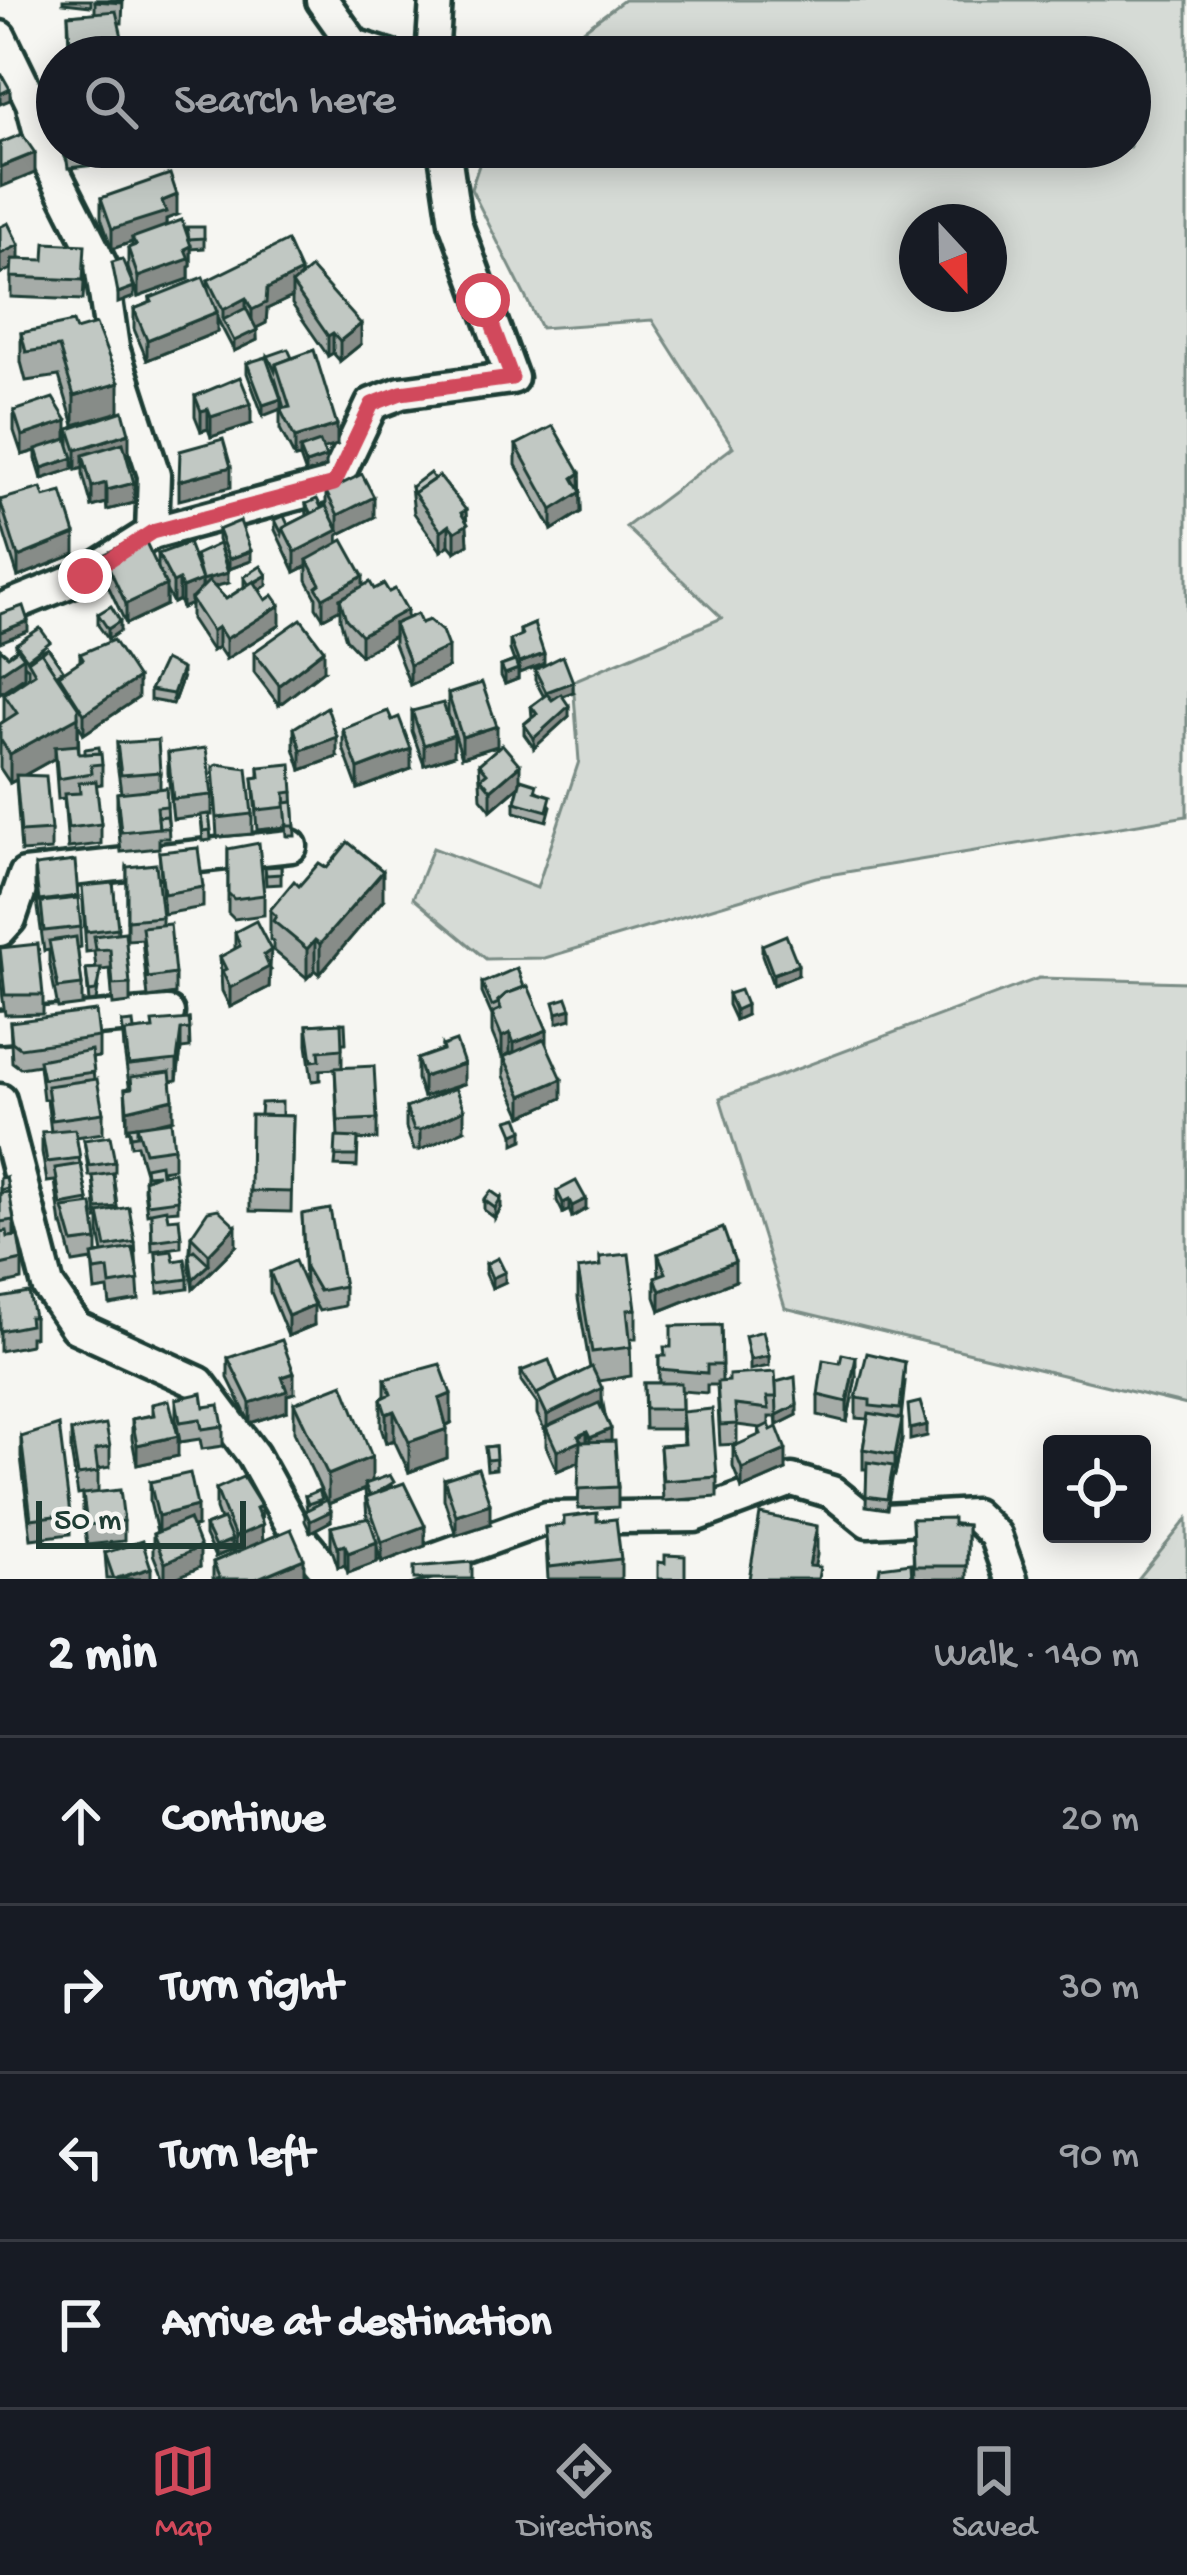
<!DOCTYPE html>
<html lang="en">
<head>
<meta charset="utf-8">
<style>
  body { margin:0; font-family:"Gochi Hand",sans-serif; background:#242831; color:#f1f3f6 }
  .controls { position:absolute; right:36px; bottom:36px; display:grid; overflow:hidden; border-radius:12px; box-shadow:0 6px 30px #0003 }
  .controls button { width:108px; height:108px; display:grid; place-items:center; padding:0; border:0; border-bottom:3px solid #363941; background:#171b24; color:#f1f3f6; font:60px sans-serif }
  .compass { position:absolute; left:899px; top:204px; width:108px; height:108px; border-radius:50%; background:#171b24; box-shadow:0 6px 30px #0003; rotate:158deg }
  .scale { position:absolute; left:36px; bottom:30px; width:210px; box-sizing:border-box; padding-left:12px; border:6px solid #1f3d34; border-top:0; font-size:33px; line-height:42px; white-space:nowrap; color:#1f3d34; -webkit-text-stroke:9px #f6f6f2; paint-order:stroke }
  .stop { position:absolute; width:36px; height:36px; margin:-27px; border:9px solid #d1495b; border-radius:50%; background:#fff }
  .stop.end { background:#d1495b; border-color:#fff; box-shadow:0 3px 12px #0008 }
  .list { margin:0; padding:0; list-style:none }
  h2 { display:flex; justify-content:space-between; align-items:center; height:156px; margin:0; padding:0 48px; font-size:51px }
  h2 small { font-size:39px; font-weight:400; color:#9ea1a6 }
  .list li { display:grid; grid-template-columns:78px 1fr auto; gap:36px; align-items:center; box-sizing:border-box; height:168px; padding:0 48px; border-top:3px solid #363941 }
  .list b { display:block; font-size:45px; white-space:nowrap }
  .list em { font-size:39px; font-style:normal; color:#9ea1a6 }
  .icon { flex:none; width:66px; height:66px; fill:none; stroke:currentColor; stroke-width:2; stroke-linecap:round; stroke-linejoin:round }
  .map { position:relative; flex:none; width:1187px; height:1579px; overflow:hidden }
  .search { position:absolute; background:#171b24; box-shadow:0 6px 30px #0003; left:36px; right:36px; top:36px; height:132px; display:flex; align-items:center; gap:30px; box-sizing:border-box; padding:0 42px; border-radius:66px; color:#9ea1a6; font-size:45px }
  .sheet { height:828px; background:#171b24 }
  nav { display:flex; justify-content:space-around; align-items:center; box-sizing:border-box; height:168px; border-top:3px solid #363941; background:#171b24; font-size:33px; color:#9ea1a6 }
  nav a { display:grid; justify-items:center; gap:6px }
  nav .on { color:#d1495b }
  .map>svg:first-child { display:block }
</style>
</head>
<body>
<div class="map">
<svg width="1187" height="1579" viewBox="0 0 1187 1579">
  <rect width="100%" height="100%" fill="#f6f6f2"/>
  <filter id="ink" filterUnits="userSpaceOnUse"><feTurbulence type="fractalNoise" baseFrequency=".00833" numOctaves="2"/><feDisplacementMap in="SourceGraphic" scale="24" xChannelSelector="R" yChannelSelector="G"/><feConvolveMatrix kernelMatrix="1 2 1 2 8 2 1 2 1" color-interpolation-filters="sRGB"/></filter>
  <g filter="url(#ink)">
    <!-- green -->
    <g fill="#d6dbd6" stroke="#7a8c85" stroke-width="3" fill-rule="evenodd">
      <path d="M624 0H1187V816L816 877 545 958 486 959 413 898 433 848 537 888 579 761 573 681 722 618 626 527 733 447 652 320 541 328 471 189 485 147H1130V57H547ZM917 222H989V294H917Z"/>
      <polygon points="1039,978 1187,982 1187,1405 785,1308 720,1098"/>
      <polygon points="1187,1519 1187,1579 1138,1579"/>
    </g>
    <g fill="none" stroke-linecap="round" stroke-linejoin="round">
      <defs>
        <g id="minor">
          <polyline points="322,0 354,45 392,57"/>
          <polyline points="0,37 32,103 46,156 101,265 113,348 154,475 152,533"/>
          <polyline points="432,57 436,0"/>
          <polyline points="0,610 84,576 152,533 334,484 372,404 401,393 512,378 455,222 444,147"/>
          <polyline points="0,930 10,919 25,875 291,846"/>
          <polyline points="0,1027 168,1013"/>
          <polyline points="0,1100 48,1286 76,1327 199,1383 253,1455 297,1535 334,1579"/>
          <polyline points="363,1579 387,1576 547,1518 695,1516 792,1480 832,1492 868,1521 974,1515 995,1535 1011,1579"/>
        </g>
      </defs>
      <!-- minor casing -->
      <use href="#minor" stroke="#1f3d34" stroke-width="39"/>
      <!-- minor -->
      <use href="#minor" stroke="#f6f6f2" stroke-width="30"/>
    </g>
    <!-- wall -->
    <g fill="#a6aca8" stroke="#1f3d34" stroke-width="3">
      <polygon points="63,0 91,0 91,6 63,3"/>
      <polygon points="95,0 123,0 122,23 118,23 125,50 140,57 69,57 68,15 95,13"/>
      <polygon points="65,147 149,147 149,159 68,168"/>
      <polygon points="101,198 177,215 166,219 166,226 204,238 204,248 191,249 191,266 189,267 189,279 138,297 128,268 128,248 132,246 132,242 112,249 101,218"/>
      <polygon points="19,259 85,265 83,300 11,297 11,268"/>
      <polygon points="301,276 361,344 340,361 333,353 328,356 292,304 292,297 267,309 266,323 256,328 257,340 234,351 217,318 217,332 147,360 134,329 134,309 150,303 150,298 208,290 208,280"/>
      <polygon points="76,330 119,412 129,453 126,454 134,503 107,510 106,503 92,507 83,475 83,468 76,470 73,461 73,469 42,479 36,459 36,451 22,455 14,431 14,411 67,439 69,445 69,429 116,413 74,425 59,376 26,381 21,362 21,333"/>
      <polygon points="268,356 337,445 323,449 326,467 306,474 300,457 295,458 280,429 280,409 284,408 276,381 263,416 247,373 247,363 268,364"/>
      <polygon points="195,396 251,424 211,437 208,429 201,431 195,416"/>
      <polygon points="516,445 580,473 581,512 552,530 516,465"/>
      <polygon points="411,487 466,521 468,544 455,552 449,545 441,551 414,513"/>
      <polygon points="326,492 374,517 338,535 338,543 363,586 374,589 407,619 421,623 448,667 410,685 394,644 394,636 361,655 346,639 340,619 340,609 323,618 316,607 316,597 307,580 307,566 295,572 275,530 275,520 288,525 307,516 306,504 322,509 326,506"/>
      <polygon points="0,500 75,554 18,577 0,520"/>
      <polygon points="218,530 251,561 229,569 218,540"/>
      <polygon points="158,554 195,561 228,583 214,586 226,599 244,587 244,577 267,585 260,590 280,625 226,659 218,647 212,651 191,619 191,604 182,608 179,600 173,603 166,590 166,605 126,624 103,575 103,555 158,567"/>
      <polygon points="98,614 120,631 108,639 98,625"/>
      <polygon points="534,624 518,672 518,679 505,684 501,676 501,666 514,661 510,650 510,640 520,636 520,630"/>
      <polygon points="16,644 50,651 63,673 80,662 80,654 138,698 84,734 78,724 79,754 102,764 102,784 96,785 101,824 101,844 68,848 64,798 58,799 55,758 25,775 51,830 51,850 21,852 16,780 10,783 0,768 0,724 4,721 4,694 28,677 28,668 24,665 24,677 0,693 0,649 8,656 16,650"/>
      <polygon points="254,652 324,670 279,705 254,672"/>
      <polygon points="535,670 573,692 562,696 569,716 534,748 524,734 524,724 532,717 531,706 544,697 535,680"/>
      <polygon points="182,679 173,704 150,700 150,690"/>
      <polygon points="448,694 497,746 462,757 448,714"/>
      <polygon points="412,711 454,755 424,765 412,731"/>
      <polygon points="294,728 337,757 301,770 294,748"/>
      <polygon points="343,729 411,769 358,789 343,748"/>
      <polygon points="117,743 160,772 160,789 166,788 169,838 159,838 159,848 121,852 117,813 117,793 121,792 117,763"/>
      <polygon points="168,753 212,795 212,815 209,815 211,840 203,841 201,816 173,819 168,773"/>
      <polygon points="479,764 537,791 551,806 547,821 515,812 515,802 519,786 491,810 481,798"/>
      <polygon points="259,767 293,792 295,836 287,836 286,823 286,827 257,830 253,778 259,777"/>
      <polygon points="213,768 252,814 252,834 217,837"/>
      <polygon points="228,849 264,895 264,915 234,919 228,913"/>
      <polygon points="159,852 203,887 203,907 164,914"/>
      <polygon points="35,866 78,896 81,947 77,948 82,985 82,1005 58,1008 49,961 49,950 44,951 35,886"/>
      <polygon points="281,866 281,884 266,885 265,867"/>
      <polygon points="127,867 162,917 162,925 175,974 175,994 148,998 142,939 127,940"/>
      <polygon points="113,883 118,933 130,984 130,1003 113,1005 110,969 101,970 96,1001 89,1002 86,969 96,968 94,951 86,952 82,886"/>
      <polygon points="299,886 383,900 320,974 315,970 307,978 273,950 273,942 270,940 270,910"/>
      <polygon points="235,932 271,970 269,971 269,987 230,1007 222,991 220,957 235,949"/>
      <polygon points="762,945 798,975 773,985 762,955"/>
      <polygon points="0,948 43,995 43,1014 5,1015 0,977"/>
      <polygon points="482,983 547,1045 562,1098 522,1116 504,1076 504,1057 511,1054 502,1057 492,1033 492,1016 482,993"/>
      <polygon points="728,994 746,1015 735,1020 728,1005"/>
      <polygon points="189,1019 190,1048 181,1049 177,1080 171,1081 173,1119 156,1123 174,1148 174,1168 161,1170 178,1200 178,1210 166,1211 168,1219 181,1237 181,1247 152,1251 151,1213 147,1214 144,1190 145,1172 137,1145 131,1146 129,1129 127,1130 125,1089 131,1088 131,1084 129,1085 124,1049 122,1023 134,1031 152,1029"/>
      <polygon points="10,1022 99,1037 99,1057 92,1058 94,1080 103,1113 103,1133 76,1137 80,1164 97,1240 97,1254 103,1253 99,1232 99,1219 97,1219 93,1176 89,1176 84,1140 115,1162 115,1172 113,1173 117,1209 135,1242 139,1300 110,1305 108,1289 95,1291 92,1260 73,1263 63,1224 61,1225 55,1181 47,1182 42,1152 42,1132 51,1132 47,1099 43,1099 39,1065 20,1068 12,1062"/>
      <polygon points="345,1023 346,1043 342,1043 342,1068 377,1119 377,1139 358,1140 357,1167 335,1166 338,1137 335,1069 320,1070 320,1080 312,1081 307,1045 307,1025"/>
      <polygon points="442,1046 464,1084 423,1097 417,1079 417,1059 442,1050"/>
      <polygon points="406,1108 464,1130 420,1150 414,1150 406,1128"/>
      <polygon points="260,1115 293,1116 291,1212 250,1211 250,1191"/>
      <polygon points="6,1177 14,1220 14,1236 22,1260 22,1280 0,1285 0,1178"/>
      <polygon points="557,1191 586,1209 572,1217 569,1210 563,1213 557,1201"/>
      <polygon points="484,1200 501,1208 495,1218 484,1210"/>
      <polygon points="302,1214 344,1286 344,1306 319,1311 310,1295 314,1325 288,1336 270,1292 270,1272 305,1284"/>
      <polygon points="191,1236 236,1246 193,1289 189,1265"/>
      <polygon points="156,1253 174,1261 188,1279 188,1289 158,1293"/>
      <polygon points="658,1254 735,1281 660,1311 655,1297 655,1277 659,1276"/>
      <polygon points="600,1257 636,1309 636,1339 630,1339 631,1376 599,1381 618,1487 618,1507 578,1509 580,1461 557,1471 546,1446 546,1433 537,1414 537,1404 521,1381 521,1371 558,1383 590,1368 578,1298 578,1269 600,1266"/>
      <polygon points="486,1264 505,1282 492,1288 486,1274"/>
      <polygon points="0,1298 34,1317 34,1337 30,1337 30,1345 0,1351"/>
      <polygon points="721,1325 722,1382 776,1382 797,1415 777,1425 776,1417 769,1417 769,1425 786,1470 742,1489 733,1467 733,1447 759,1436 759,1429 761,1428 737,1425 737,1444 720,1445 717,1385 707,1385 707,1393 682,1391 682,1429 645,1429 644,1383 659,1383 659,1356 665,1356 671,1346"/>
      <polygon points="228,1358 294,1393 287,1395 287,1411 250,1423 228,1378"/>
      <polygon points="840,1363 856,1377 847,1422 818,1415 818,1395"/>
      <polygon points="385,1379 451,1423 446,1426 447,1458 409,1472 394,1440 386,1443 381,1428 381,1399 385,1396"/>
      <polygon points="905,1382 901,1419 902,1439 895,1475 893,1474 887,1509 866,1506 867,1469 863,1469 863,1449 868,1419 856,1418 856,1398"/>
      <polygon points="176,1399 204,1407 223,1426 223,1446 202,1449 200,1439 180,1442 176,1419"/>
      <polygon points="294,1403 372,1482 394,1487 425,1546 382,1562 377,1547 377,1562 348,1573 345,1565 338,1567 331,1547 331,1527 367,1519 365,1489 328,1504 331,1521 310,1532 305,1521 305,1511 307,1510 305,1496 322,1503 326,1501 294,1432"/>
      <polygon points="152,1404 178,1456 137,1465 132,1439 132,1419 152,1415"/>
      <polygon points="682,1412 717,1477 717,1497 663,1501 660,1446 683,1444"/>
      <polygon points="71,1431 110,1447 110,1467 98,1469 98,1492 124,1521 124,1541 87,1545 83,1514 83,1494 78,1495 71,1451"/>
      <polygon points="21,1437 70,1514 70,1534 31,1539 21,1457"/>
      <polygon points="495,1446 496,1469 487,1470 485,1447"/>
      <polygon points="444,1479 490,1524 456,1535 444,1499"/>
      <polygon points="150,1482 197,1526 192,1527 200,1567 173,1579 163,1579 153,1554 153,1534 157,1532 150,1502"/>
      <polygon points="216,1489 261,1519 263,1541 304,1579 213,1579 213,1562 234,1553 232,1548 232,1550 215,1557 205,1536 205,1526 220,1520 216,1509"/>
      <polygon points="912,1519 967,1525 967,1579 914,1579"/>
      <polygon points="597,1521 621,1559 621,1579 548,1579 545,1527"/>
      <polygon points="105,1553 151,1579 107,1579"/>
    </g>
    <!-- shaded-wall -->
    <g fill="#878c88" stroke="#1f3d34" stroke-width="3">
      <polygon points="10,89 10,100 0,104 0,94"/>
      <polygon points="155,147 171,147 171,149 155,153"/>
      <polygon points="35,153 35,173 1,187 1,167"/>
      <polygon points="177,195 177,215 166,219 166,232 132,238 132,242 112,249 112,229 162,201"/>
      <polygon points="19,245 19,265 0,274 0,254"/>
      <polygon points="191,246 191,266 189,267 189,279 138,297 138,277"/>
      <polygon points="301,272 301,292 292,284 292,297 267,309 266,323 252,330 252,310 267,289"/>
      <polygon points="134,287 134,297 118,303 118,293"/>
      <polygon points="246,298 246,318 223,320 223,310"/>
      <polygon points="217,312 217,332 147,360 147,340"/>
      <polygon points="361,324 361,344 340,361 340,341"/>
      <polygon points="257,330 257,340 234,351 234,341"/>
      <polygon points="333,333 333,353 328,356 328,336"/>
      <polygon points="119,383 119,412 74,425 74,396"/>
      <polygon points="281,399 281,409 263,416 263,405"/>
      <polygon points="251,404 251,424 211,437 211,417"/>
      <polygon points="208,409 208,429 201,431 201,411"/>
      <polygon points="67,421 67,441 22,455 22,436"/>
      <polygon points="337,425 337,445 303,456 300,449 300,457 295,458 295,438"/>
      <polygon points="129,433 129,453 86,467 83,455 83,468 76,470 76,450"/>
      <polygon points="326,457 326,467 306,474 306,464"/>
      <polygon points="73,458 73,469 42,479 42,468"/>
      <polygon points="231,467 231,487 179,500 179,481"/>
      <polygon points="580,473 581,512 552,530 552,510 573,478"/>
      <polygon points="106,483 106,503 92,507 92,487"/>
      <polygon points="134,483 134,503 107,510 107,490"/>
      <polygon points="374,497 374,517 338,535 338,550 307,560 307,566 295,572 295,552 338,530 338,515"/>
      <polygon points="466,510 468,544 455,552 455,532 461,513"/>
      <polygon points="449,525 449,545 441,551 441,531"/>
      <polygon points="75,534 75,554 18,577 18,557"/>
      <polygon points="251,551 251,561 229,569 229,559"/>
      <polygon points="228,573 228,583 202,590 202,580"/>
      <polygon points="267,575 267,585 250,596 250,586"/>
      <polygon points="363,576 363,596 340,599 340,609 323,618 323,598"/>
      <polygon points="179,580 179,600 173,603 173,583"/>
      <polygon points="202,580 202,600 191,599 191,604 182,608 182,588"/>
      <polygon points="166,585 166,605 126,624 126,604"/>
      <polygon points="280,605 280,625 226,659 226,639"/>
      <polygon points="407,610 407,630 394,624 394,636 361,655 361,635"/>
      <polygon points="28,621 28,631 0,642 0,632"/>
      <polygon points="120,621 120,631 108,639 108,629"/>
      <polygon points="218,627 218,647 212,651 212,631"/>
      <polygon points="448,647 448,667 410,685 410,665"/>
      <polygon points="324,650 324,670 279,705 279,685"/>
      <polygon points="544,654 544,664 519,673 519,663"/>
      <polygon points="24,657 24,677 0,693 0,673"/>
      <polygon points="182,669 182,679 173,704 173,694"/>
      <polygon points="518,669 518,679 505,684 505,674"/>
      <polygon points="138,678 138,698 84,734 84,714"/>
      <polygon points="573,682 573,692 546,702 546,692"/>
      <polygon points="569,706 569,716 534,748 534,738"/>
      <polygon points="78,717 78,746 55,747 55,758 10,783 10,754"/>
      <polygon points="497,726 497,746 462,757 462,737"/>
      <polygon points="454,735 454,755 424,765 424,745"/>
      <polygon points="337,737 337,757 301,770 301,750"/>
      <polygon points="411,749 411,769 358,789 358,769"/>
      <polygon points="520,765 520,785 491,810 491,790"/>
      <polygon points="383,871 383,900 320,974 320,944"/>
      <polygon points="315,940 315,970 307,978 307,949"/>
      <polygon points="271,950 269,987 230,1007 230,988 264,955"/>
      <polygon points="798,965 798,975 773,985 773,974"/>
      <polygon points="746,1005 746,1015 735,1020 735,1010"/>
      <polygon points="571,1009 571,1019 557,1023 557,1013"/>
      <polygon points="181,1030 181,1049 177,1080 177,1060"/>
      <polygon points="547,1030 547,1049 514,1063 514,1043"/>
      <polygon points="510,1033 510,1053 502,1057 502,1037"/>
      <polygon points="464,1064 464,1084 423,1097 423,1077"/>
      <polygon points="562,1079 562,1098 522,1116 522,1096"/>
      <polygon points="173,1099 173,1119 127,1130 127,1110"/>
      <polygon points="464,1110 464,1130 420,1150 420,1130"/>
      <polygon points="523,1130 523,1140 514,1144 514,1134"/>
      <polygon points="501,1198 501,1208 495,1218 495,1208"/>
      <polygon points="586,1199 586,1209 572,1217 572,1206"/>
      <polygon points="569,1200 569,1210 563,1213 563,1203"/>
      <polygon points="236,1226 236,1246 193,1289 193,1279 209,1264 209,1254"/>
      <polygon points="735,1262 735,1281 660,1311 660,1291"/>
      <polygon points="505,1272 505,1282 492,1288 492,1278"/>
      <polygon points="314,1305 314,1325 288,1336 288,1316"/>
      <polygon points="769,1356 769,1366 750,1370 750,1360"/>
      <polygon points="856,1357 856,1377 847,1422 847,1402"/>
      <polygon points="905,1362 900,1428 902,1419 902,1439 895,1475 895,1455 900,1429"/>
      <polygon points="294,1373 294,1393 287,1395 287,1411 250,1423 250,1403 282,1377"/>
      <polygon points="602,1388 602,1408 547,1428 547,1415"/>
      <polygon points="451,1394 451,1423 439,1428 439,1399"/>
      <polygon points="797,1405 797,1415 777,1425 777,1415"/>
      <polygon points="394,1411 394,1440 386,1443 386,1414"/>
      <polygon points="927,1425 927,1436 910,1440 910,1429"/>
      <polygon points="447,1429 447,1458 409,1472 409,1442"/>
      <polygon points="611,1429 611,1449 590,1458 590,1438"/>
      <polygon points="587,1432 587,1452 581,1461 557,1471 557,1451"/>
      <polygon points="178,1436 178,1456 137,1465 137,1445"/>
      <polygon points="786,1450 786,1470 742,1489 742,1469"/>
      <polygon points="372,1457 372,1487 365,1484 365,1489 328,1504 328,1475"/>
      <polygon points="490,1504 490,1524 456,1535 456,1515"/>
      <polygon points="197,1506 197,1526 158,1535 158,1516"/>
      <polygon points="261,1506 263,1545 235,1556 235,1537 256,1508"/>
      <polygon points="331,1511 331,1521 310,1532 310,1521"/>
      <polygon points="425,1526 425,1546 382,1562 382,1542"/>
      <polygon points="817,1526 817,1555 812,1579 809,1566"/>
      <polygon points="232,1540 232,1550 215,1557 215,1547"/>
      <polygon points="377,1542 377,1562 348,1573 348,1553"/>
      <polygon points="345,1545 345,1565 338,1567 338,1547"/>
      <polygon points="200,1547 200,1567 173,1579 165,1579 165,1563"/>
      <polygon points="304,1559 304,1579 256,1579"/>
      <polygon points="151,1568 151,1579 116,1579"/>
    </g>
    <!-- building -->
    <g fill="#c1c8c3" stroke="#1f3d34" stroke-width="3">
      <polygon points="95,0 122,0 122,3 95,1"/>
      <polygon points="116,11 125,50 139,49 140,57 71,57 68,15"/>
      <polygon points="2,75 10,89 0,94 0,76"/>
      <polygon points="22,134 35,153 0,167 0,143"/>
      <polygon points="170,174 177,195 162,201 166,212 112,229 101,198"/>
      <polygon points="182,220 191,246 185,249 189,259 138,277 128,248 136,245 132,238"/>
      <polygon points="8,223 19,245 0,254 0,227"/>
      <polygon points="187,227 204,227 204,238 189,239"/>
      <polygon points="287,241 301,272 267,289 266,303 252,310 246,298 223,310 208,280"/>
      <polygon points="45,243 85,245 83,280 11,277 12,259 44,260"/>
      <polygon points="122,259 134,287 118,293 112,262"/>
      <polygon points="311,268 361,324 340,341 333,333 328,336 292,284"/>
      <polygon points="203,277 217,312 147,340 134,309 152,302 150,298"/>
      <polygon points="246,308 257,330 234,341 223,320"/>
      <polygon points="73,322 76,330 96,324 119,383 74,396 59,347 26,352 21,333"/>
      <polygon points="288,349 292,358 276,364 275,371 268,356"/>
      <polygon points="314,350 337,425 295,438 280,409 290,407 276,364"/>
      <polygon points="266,357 281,399 263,405 247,363"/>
      <polygon points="240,377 251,404 211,417 208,409 201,411 195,396"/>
      <polygon points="53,398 67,421 22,436 14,411"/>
      <polygon points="123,411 129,433 76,450 69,429"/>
      <polygon points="553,426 580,473 573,478 581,492 552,510 516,445"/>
      <polygon points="67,439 73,458 42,468 36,449"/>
      <polygon points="223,439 231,467 179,481 180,451"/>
      <polygon points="320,442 326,457 306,464 300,449"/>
      <polygon points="123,443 134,483 107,490 106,483 92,487 83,455"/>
      <polygon points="430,473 434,479 414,493 411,487"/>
      <polygon points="362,474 374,497 338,515 326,492"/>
      <polygon points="439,476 466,510 461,513 468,524 455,532 449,525 441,531 414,493"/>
      <polygon points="41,488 44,497 62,492 75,534 18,557 0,500"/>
      <polygon points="317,499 322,509 311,514 306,504"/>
      <polygon points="326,506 338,530 295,552 283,528"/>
      <polygon points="284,516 288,525 283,528 282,534 275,520"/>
      <polygon points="240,521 251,551 229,559 218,530"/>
      <polygon points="143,536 166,585 126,604 103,555"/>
      <polygon points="343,540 363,576 323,598 316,587 320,584 307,560"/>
      <polygon points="188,543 202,580 182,588 179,580 173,583 158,554"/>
      <polygon points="219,544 228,573 202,580 195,555"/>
      <polygon points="261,566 267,575 249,585 244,577"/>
      <polygon points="209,581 226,599 254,581 266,600 273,595 280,605 226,639 218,627 212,631 191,599"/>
      <polygon points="370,582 374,589 384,584 389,592 395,589 407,610 361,635 346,619 340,599"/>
      <polygon points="23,606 28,621 0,632 0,614"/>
      <polygon points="111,606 120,621 108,629 98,614"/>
      <polygon points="417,614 421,623 429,620 442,631 448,647 410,665 394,624"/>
      <polygon points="301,619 324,650 279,685 254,652"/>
      <polygon points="534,624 544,654 519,663 510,640 522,635 520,630"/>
      <polygon points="40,628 50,642 27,659 16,644"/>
      <polygon points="113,640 138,678 84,714 59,675 83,659 80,654"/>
      <polygon points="48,648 63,670 56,675 42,653"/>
      <polygon points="0,649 8,656 18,649 24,657 0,673"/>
      <polygon points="41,652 78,707 78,717 10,754 0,739 0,724 17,713 4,694 35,673 28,661"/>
      <polygon points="563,656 573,682 546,692 535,670"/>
      <polygon points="164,660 182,669 173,694 150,690"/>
      <polygon points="515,661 518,669 505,674 501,666"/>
      <polygon points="482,683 497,726 462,737 448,694"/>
      <polygon points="547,694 552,700 561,694 569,706 534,738 524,724 537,714 531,706"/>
      <polygon points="443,703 454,735 424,745 412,711"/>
      <polygon points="327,707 337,737 301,750 294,728"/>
      <polygon points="388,711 392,720 399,717 411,749 358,769 343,729"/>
      <polygon points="158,740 160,772 121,775 117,743"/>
      <polygon points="502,744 520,765 491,790 481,778 487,773 479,764"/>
      <polygon points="78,745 79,754 101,753 102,764 91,765 92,773 58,779 55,747"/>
      <polygon points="99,747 100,753 85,754 85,749"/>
      <polygon points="206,748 212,795 173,799 168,753"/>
      <polygon points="217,764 247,768 252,814 217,818 213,768"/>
      <polygon points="291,764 293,792 285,793 286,807 257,810 253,778 260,777 259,767"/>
      <polygon points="16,775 46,776 51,830 21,832"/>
      <polygon points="521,779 537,784 535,791 551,796 547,811 515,802"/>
      <polygon points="96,781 101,824 68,828 64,794 80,793 79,783"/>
      <polygon points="166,788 167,806 157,807 159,828 121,832 117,793"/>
      <polygon points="293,802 295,826 287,826 285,803"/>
      <polygon points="209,814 211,830 203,831 201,815"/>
      <polygon points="167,816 169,828 159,828 158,817"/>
      <polygon points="348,842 383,871 320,944 315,940 307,949 273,921 276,916 270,910 294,881 299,886 319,863 327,868"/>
      <polygon points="259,843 264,895 234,899 228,893 228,849"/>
      <polygon points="198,848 203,887 164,894 159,852"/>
      <polygon points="75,861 78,896 39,901 35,866"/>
      <polygon points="156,864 162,917 127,920 127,867"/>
      <polygon points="281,866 281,874 266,875 265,867"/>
      <polygon points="113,883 118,928 86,932 82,886"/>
      <polygon points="78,898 81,927 44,931 41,902"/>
      <polygon points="256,921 271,950 264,955 269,967 230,988 222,971 226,969 220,957 240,946 235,932"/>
      <polygon points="170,924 175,974 148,978 142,927"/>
      <polygon points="125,932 130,984 113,985 110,949 96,950 94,936"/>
      <polygon points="786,935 798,965 773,974 762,945"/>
      <polygon points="76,937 82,985 58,988 49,941"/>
      <polygon points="38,944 43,995 5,995 0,948"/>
      <polygon points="101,968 96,991 89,992 86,969"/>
      <polygon points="517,968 524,987 506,994 498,1001 499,1003 492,1006 482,983"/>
      <polygon points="528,986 547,1030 514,1043 510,1033 502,1037 492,1013 501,1009 498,1001 506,994"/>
      <polygon points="740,990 746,1005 735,1010 728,994"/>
      <polygon points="567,998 571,1009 557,1013 554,1002"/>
      <polygon points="96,1011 99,1037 20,1048 12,1042 10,1022"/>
      <polygon points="189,1019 190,1029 181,1030 177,1060 129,1065 125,1032 153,1029 152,1022"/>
      <polygon points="133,1022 134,1031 125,1032 124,1039 122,1023"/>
      <polygon points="341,1023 342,1049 319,1051 320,1060 312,1061 307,1025"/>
      <polygon points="544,1039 562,1079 522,1096 504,1057"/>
      <polygon points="456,1041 464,1064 423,1077 417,1059 443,1050 442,1046"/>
      <polygon points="91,1050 94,1072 43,1079 39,1060"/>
      <polygon points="374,1066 377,1119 338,1121 335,1068"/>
      <polygon points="170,1072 173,1099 127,1110 125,1089 132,1088 131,1077"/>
      <polygon points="97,1079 103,1113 52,1120 47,1086"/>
      <polygon points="455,1088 464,1110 420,1130 414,1130 406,1108"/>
      <polygon points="282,1102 282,1116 260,1115 261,1103"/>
      <polygon points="251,1115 293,1116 291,1192 250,1191"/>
      <polygon points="518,1117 523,1130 514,1134 508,1120"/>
      <polygon points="171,1121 174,1148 145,1152 137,1126"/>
      <polygon points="137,1126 137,1135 131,1136 129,1127"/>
      <polygon points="75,1129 80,1158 47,1162 42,1132"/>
      <polygon points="110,1136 115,1162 89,1166 84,1140"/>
      <polygon points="336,1137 358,1138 357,1156 335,1156"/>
      <polygon points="81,1164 88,1200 61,1205 55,1168"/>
      <polygon points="160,1164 161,1174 174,1172 178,1200 147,1204 144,1180 158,1174 146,1175 145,1167"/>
      <polygon points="113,1173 117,1207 97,1209 93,1176"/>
      <polygon points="6,1177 8,1188 0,1190 0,1178"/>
      <polygon points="576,1181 586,1199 572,1206 569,1200 563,1203 557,1191"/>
      <polygon points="491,1191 501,1198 495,1208 484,1200"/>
      <polygon points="9,1192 14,1220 0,1222 0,1193"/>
      <polygon points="92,1204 97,1240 73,1243 63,1208"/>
      <polygon points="129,1207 135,1242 106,1247 99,1213"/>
      <polygon points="166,1209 168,1219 179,1218 181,1237 152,1241 151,1212"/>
      <polygon points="218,1209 236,1226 209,1254 191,1236 208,1211"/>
      <polygon points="330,1209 344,1286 319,1291 305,1267 302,1214"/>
      <polygon points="723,1228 735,1262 660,1291 655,1277 666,1273 658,1254"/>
      <polygon points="7,1231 8,1237 18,1236 22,1260 0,1265 0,1232"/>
      <polygon points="133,1248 139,1280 110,1285 108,1269 95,1271 92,1255"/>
      <polygon points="194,1250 209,1264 193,1279 189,1254"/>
      <polygon points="172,1251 174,1261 185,1259 188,1279 158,1283 156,1253"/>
      <polygon points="629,1254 636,1309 627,1310 631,1347 592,1352 578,1269 601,1266 600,1257"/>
      <polygon points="498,1258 505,1272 492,1278 486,1264"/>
      <polygon points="295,1261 314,1305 288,1316 270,1272"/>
      <polygon points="29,1293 34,1317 29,1317 30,1325 0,1331 0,1298"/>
      <polygon points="721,1325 722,1365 707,1365 707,1373 659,1369 659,1356 665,1356 664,1347 671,1347 671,1326"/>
      <polygon points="763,1331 769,1356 750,1360 745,1336"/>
      <polygon points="282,1340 294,1373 282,1377 287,1391 250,1403 228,1358"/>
      <polygon points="867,1353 905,1362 900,1409 870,1406 870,1400 856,1398"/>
      <polygon points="842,1354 856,1357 847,1402 818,1395 823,1360 840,1363"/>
      <polygon points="549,1360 558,1383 537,1394 538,1396 521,1371"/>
      <polygon points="440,1364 451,1394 439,1399 447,1429 409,1442 394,1411 386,1414 381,1399 391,1394 385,1379"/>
      <polygon points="592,1367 602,1388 547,1415 537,1394"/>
      <polygon points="775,1372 777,1397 767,1397 769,1409 735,1405 737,1424 720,1425 717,1382 729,1381 729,1375"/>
      <polygon points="795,1377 797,1405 777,1415 776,1382"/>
      <polygon points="644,1383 681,1383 682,1409 645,1409"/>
      <polygon points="343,1384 372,1457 328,1475 294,1403"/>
      <polygon points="202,1393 204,1407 219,1405 223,1426 202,1429 200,1419 180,1422 176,1399"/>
      <polygon points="169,1400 178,1436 137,1445 132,1419 154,1415 152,1404"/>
      <polygon points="920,1402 927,1425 910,1429 908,1405"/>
      <polygon points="599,1403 611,1429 590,1438 587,1432 578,1436 581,1441 557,1451 546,1427"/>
      <polygon points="712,1409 717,1477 663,1481 660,1446 685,1444 682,1412"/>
      <polygon points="869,1413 902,1419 895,1455 863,1449"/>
      <polygon points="769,1424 771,1430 777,1427 786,1450 742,1469 733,1447 761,1434 759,1429"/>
      <polygon points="59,1425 70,1514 31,1519 21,1437"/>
      <polygon points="106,1425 110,1447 95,1450 98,1472 78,1475 71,1431"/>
      <polygon points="615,1441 618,1487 578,1489 580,1442"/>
      <polygon points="495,1446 496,1459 487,1460 485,1447"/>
      <polygon points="867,1462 893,1466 887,1499 866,1496"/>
      <polygon points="478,1468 490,1504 456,1515 444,1479"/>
      <polygon points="190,1473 197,1506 158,1516 150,1482"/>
      <polygon points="390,1475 394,1482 370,1497 365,1484"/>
      <polygon points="243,1477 261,1506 256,1508 263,1525 235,1537 216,1489"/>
      <polygon points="404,1483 425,1526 382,1542 366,1497"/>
      <polygon points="120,1490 124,1521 87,1525 83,1494"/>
      <polygon points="319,1490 322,1499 308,1504 305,1496"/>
      <polygon points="327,1500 331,1511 310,1521 305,1511"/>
      <polygon points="597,1513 597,1521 616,1519 621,1559 549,1567 545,1527 564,1525 564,1517"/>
      <polygon points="760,1514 817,1526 809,1566 820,1567 818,1579 749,1579"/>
      <polygon points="369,1518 377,1542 348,1553 345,1545 338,1547 331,1527"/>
      <polygon points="953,1518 953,1525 967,1525 967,1566 914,1566 912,1519"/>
      <polygon points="189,1519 200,1547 165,1563 153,1534"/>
      <polygon points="223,1519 232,1540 215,1547 205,1526"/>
      <polygon points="291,1529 304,1559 256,1579 220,1579 213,1562"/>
      <polygon points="142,1541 151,1568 114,1579 105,1553"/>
      <polygon points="665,1555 685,1556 685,1579 658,1579 658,1562 665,1563"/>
      <polygon points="472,1562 472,1579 414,1579 414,1567"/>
      <polygon points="911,1563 912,1579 878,1579 880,1567"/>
    </g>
  </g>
  <g fill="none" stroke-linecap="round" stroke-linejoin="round" filter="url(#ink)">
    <!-- route -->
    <polyline stroke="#d1495b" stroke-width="15" points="85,576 152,532 334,484 372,404 401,393 512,378 483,300"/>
  </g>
</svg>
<div class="controls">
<button><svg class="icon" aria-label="locate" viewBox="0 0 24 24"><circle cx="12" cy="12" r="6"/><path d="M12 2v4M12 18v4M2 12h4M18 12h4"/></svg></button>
</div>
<svg class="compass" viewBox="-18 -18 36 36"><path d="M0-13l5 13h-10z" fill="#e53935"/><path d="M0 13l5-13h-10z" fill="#9ea1a6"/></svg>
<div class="scale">50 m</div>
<div class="stop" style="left:483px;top:300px"></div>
<div class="stop end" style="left:85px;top:576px"></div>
<div class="search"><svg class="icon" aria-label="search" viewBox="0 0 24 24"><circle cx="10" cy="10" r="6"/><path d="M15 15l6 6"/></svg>Search here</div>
</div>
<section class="sheet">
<h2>2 min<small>Walk · 140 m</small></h2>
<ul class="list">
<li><svg class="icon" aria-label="ahead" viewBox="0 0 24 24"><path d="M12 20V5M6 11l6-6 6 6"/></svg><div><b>Continue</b></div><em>20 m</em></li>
<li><svg class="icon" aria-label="right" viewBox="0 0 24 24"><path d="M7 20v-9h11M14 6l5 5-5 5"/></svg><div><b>Turn right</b></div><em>30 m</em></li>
<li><svg class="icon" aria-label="left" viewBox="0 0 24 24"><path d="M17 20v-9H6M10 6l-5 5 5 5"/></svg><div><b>Turn left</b></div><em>90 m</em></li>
<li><svg class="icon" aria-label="arrive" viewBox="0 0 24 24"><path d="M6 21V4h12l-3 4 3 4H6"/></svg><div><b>Arrive at destination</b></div></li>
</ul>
</section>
<nav>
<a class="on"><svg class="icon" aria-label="map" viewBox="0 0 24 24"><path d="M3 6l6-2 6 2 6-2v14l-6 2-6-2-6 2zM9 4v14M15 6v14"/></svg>Map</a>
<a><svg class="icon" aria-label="directions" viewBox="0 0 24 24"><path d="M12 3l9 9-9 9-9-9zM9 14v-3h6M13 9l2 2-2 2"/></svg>Directions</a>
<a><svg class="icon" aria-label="saved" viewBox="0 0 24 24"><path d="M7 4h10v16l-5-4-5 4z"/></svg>Saved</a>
</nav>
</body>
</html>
